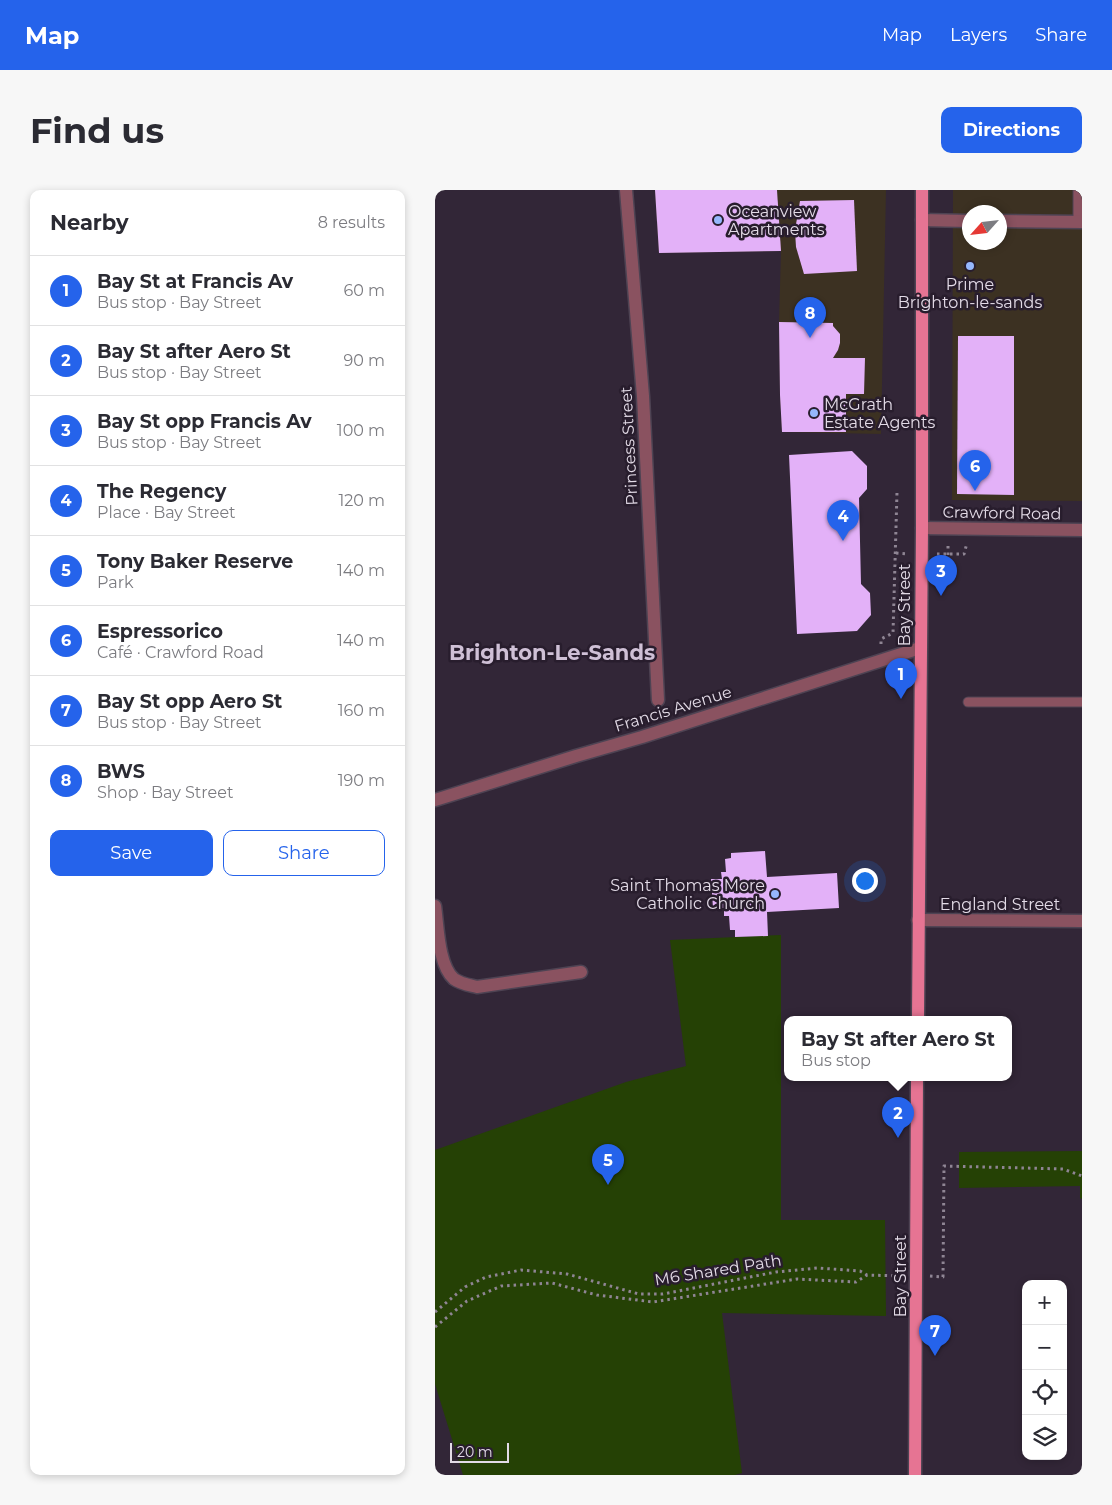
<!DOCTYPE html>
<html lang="en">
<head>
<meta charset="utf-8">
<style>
  body { margin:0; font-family:Montserrat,sans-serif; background:#f7f7f7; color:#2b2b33 }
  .controls { position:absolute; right:15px; bottom:15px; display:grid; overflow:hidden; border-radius:10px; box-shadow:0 2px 8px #0003 }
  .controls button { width:45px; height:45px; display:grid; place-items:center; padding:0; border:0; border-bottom:1px solid #e1e1e2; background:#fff; color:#2b2b33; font:25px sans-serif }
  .compass { position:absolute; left:527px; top:15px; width:45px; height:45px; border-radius:50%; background:#fff; box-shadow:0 2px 8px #0003; rotate:243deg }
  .scale { position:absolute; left:15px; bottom:12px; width:59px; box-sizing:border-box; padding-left:5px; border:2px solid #e3dbe7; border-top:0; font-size:14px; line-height:18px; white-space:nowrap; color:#e3dbe7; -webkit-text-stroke:4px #281d2d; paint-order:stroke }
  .you { position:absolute; left:429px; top:690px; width:18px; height:18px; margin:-12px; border:4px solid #fff; border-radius:50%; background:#1a73e8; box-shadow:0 0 0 8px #1a73e833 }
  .badge { display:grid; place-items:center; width:32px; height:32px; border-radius:50%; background:#2563eb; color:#fff; font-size:16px; font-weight:700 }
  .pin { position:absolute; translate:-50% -41px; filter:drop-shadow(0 1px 2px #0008) }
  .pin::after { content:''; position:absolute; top:26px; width:18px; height:15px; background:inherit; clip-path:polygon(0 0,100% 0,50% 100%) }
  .popup { position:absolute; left:349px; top:826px; width:228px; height:65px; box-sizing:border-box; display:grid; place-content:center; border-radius:10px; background:#fff; filter:drop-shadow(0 1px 4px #0005); font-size:16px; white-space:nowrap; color:#7c7c81 }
  .popup b { font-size:19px; color:#2b2b33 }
  .popup::after { content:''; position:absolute; left:50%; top:100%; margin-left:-10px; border:10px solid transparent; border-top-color:#fff }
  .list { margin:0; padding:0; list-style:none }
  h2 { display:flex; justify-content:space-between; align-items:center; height:65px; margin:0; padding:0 20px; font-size:21px }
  h2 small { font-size:16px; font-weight:400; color:#7c7c81 }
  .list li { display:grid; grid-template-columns:32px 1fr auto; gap:15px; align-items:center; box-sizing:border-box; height:70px; padding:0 20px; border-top:1px solid #e1e1e2 }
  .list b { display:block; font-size:19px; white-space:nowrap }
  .list p { margin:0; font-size:16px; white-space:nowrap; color:#7c7c81 }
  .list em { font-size:16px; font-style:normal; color:#7c7c81 }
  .actions { display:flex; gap:10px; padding:15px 20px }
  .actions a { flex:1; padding:11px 0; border:1px solid #2563eb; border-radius:10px; text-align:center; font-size:18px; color:#2563eb }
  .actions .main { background:#2563eb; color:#fff }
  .icon { flex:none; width:28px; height:28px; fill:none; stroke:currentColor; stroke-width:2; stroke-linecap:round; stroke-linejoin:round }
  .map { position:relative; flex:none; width:647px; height:1285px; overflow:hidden; border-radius:10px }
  header { display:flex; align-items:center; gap:30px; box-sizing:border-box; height:70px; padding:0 25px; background:#2563eb; color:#fff }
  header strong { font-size:24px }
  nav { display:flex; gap:28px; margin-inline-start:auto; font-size:18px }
  .intro { display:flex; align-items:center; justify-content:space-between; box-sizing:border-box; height:120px; padding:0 30px }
  h1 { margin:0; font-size:35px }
  .button { padding:12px 22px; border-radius:10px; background:#2563eb; color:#fff; font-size:18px; font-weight:700 }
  main { display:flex; gap:30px; padding:0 30px }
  aside { flex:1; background:#fff; border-radius:10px; box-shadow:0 2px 8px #0003 }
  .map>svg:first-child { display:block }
</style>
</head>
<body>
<header>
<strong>Map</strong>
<nav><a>Map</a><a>Layers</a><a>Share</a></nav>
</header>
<div class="intro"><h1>Find us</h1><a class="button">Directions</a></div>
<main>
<aside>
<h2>Nearby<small>8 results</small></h2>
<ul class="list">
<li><span class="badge">1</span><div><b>Bay St at Francis Av</b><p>Bus stop · Bay Street</p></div><em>60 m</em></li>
<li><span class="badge">2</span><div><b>Bay St after Aero St</b><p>Bus stop · Bay Street</p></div><em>90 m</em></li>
<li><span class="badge">3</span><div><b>Bay St opp Francis Av</b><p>Bus stop · Bay Street</p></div><em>100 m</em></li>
<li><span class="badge">4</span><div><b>The Regency</b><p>Place · Bay Street</p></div><em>120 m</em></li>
<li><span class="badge">5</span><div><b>Tony Baker Reserve</b><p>Park</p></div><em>140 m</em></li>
<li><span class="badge">6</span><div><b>Espressorico</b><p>Café · Crawford Road</p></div><em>140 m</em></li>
<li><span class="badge">7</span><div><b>Bay St opp Aero St</b><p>Bus stop · Bay Street</p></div><em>160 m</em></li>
<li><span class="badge">8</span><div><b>BWS</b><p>Shop · Bay Street</p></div><em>190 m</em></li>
</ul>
<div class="actions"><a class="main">Save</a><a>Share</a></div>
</aside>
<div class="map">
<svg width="647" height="1285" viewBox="0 0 647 1285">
  <rect width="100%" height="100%" fill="#322637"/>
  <!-- commercial -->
  <g fill="#3c3122" fill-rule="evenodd">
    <polygon points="220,0 451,0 446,244 347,242 345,205 344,132 346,61 224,63"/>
    <path d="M518 0H647V311L517 310ZM534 22H564V52H534Z"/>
  </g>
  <!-- green -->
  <g fill="#254105">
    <polygon points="346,745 346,1030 450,1030 451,1126 287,1123 307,1283 300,1285 28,1285 0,1194 0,960 191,892 251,876 235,750"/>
    <polygon points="647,961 647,1009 645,1008 645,996 524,998 524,962"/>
  </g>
  <!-- building -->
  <g fill="#e3b1f8">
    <polygon points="220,0 342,0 346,61 224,63"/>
    <polygon points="419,10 422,81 369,84 361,57 360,40 365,11"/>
    <polygon points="344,132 398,133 398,136 405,144 405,153 403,160 398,168 430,168 429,204 411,204 411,242 347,242 345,205"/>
    <polygon points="523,146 579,146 579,305 522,304"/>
    <polygon points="417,261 432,276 432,299 424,308 426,394 435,403 436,425 422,441 362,444 354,265"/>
    <polygon points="330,661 332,687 402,683 404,718 332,722 333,746 300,747 300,740 295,740 294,726 289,726 289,718 278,718 276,689 287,689 286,682 291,682 290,669 296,668 296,663"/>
  </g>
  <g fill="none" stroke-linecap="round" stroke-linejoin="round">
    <defs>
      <g id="service">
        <polyline points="643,32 643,0"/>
        <polyline points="533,512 647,512"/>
      </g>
      <g id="minor">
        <polyline points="191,0 208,206 223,510"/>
        <polyline points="487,30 534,31"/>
        <polyline points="564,31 647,32"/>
        <path d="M0 716C3 736 3 775 19 789 26 794 34 795 42 797L146 782"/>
        <polyline points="483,730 647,731"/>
      </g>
      <g id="tertiary">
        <polyline points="487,338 647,340"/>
        <polyline points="0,610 141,566 207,547 485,458"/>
      </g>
      <g id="primary">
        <polyline points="483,829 487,338 487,0"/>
        <polyline points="480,1285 482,887"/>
      </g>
    </defs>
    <!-- service casing -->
    <use href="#service" stroke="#4e4353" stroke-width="11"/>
    <!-- minor casing -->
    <use href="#minor" stroke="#4e4353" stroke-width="15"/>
    <!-- tertiary casing -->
    <use href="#tertiary" stroke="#4e4353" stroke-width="15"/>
    <!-- primary casing -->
    <use href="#primary" stroke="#4e4353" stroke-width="15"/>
    <!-- path -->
    <g stroke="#8f8594" stroke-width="3" stroke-dasharray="2.5 4" stroke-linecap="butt">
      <polyline points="513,324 513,316"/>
      <polyline points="461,363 473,364"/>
      <polyline points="502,364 529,364 532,353"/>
      <polyline points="513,365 513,353"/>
      <polyline points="446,454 446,449 458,443 462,302"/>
      <polyline points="495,1086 508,1087 509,976 628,979 647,986"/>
      <polyline points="0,1122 30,1097 51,1087 86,1080 132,1084 204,1104 228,1104 341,1082 383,1078 425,1081 432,1085 466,1086"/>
      <polyline points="0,1137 32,1111 66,1096 117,1093 162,1105 218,1112 362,1089 421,1092 432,1085"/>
    </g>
    <!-- service -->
    <use href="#service" stroke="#8a5260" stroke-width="9"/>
    <!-- minor -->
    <use href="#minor" stroke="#8a5260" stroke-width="12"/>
    <!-- tertiary -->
    <use href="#tertiary" stroke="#8a5260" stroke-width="12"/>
    <!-- primary -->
    <use href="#primary" stroke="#e67493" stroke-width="12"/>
  </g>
  <!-- markers -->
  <g fill="#95b7fd" stroke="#281d2d" stroke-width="2">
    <circle cx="283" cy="30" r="5"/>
    <circle cx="535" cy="76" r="5"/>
    <circle cx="379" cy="223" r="5"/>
    <circle cx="340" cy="704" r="5"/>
  </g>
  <g text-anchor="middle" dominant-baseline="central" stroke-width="5" stroke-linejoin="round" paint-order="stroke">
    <!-- poi labels -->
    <g font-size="16" fill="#e3dbe7" stroke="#281d2d" text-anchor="start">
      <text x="293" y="21">Oceanview<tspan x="293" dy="18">Apartments</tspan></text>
      <text x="535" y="94" text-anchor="middle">Prime<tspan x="535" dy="18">Brighton-le-sands</tspan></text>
      <text x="389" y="214">McGrath<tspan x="389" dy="18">Estate Agents</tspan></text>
      <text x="330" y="695" text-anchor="end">Saint Thomas More<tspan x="330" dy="18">Catholic Church</tspan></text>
    </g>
    <!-- street labels -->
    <g font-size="16" fill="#e3dbe7" stroke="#281d2d">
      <text transform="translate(194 256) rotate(-93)">Princess Street</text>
      <text transform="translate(567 323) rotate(1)">Crawford Road</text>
      <text transform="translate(469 415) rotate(-90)">Bay Street</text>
      <text transform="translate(238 519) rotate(-17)">Francis Avenue</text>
      <text x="565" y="714">England Street</text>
      <text transform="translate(283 1080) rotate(-9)">M6 Shared Path</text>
      <text transform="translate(465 1086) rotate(-90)">Bay Street</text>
    </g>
    <!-- district labels -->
    <g font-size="21" font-weight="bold" fill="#cfc0d6" stroke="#281d2d">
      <text x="117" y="462">Brighton-Le-Sands</text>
    </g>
  </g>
</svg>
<div class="controls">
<button>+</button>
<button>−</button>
<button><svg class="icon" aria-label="locate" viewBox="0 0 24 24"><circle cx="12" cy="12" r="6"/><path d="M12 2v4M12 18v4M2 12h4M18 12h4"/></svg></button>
<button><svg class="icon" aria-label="layers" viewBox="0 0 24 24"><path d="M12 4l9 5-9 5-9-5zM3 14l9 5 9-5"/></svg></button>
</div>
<svg class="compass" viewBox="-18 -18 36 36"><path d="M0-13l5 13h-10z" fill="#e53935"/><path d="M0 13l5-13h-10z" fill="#7c7c81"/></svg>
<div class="scale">20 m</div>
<div class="you"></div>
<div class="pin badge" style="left:466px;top:509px">1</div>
<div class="pin badge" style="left:463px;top:948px">2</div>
<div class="popup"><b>Bay St after Aero St</b>Bus stop</div>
<div class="pin badge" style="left:506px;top:406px">3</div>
<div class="pin badge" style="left:408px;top:351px">4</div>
<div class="pin badge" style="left:173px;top:995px">5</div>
<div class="pin badge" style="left:540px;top:301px">6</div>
<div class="pin badge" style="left:500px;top:1166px">7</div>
<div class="pin badge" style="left:375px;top:148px">8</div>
</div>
</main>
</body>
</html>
